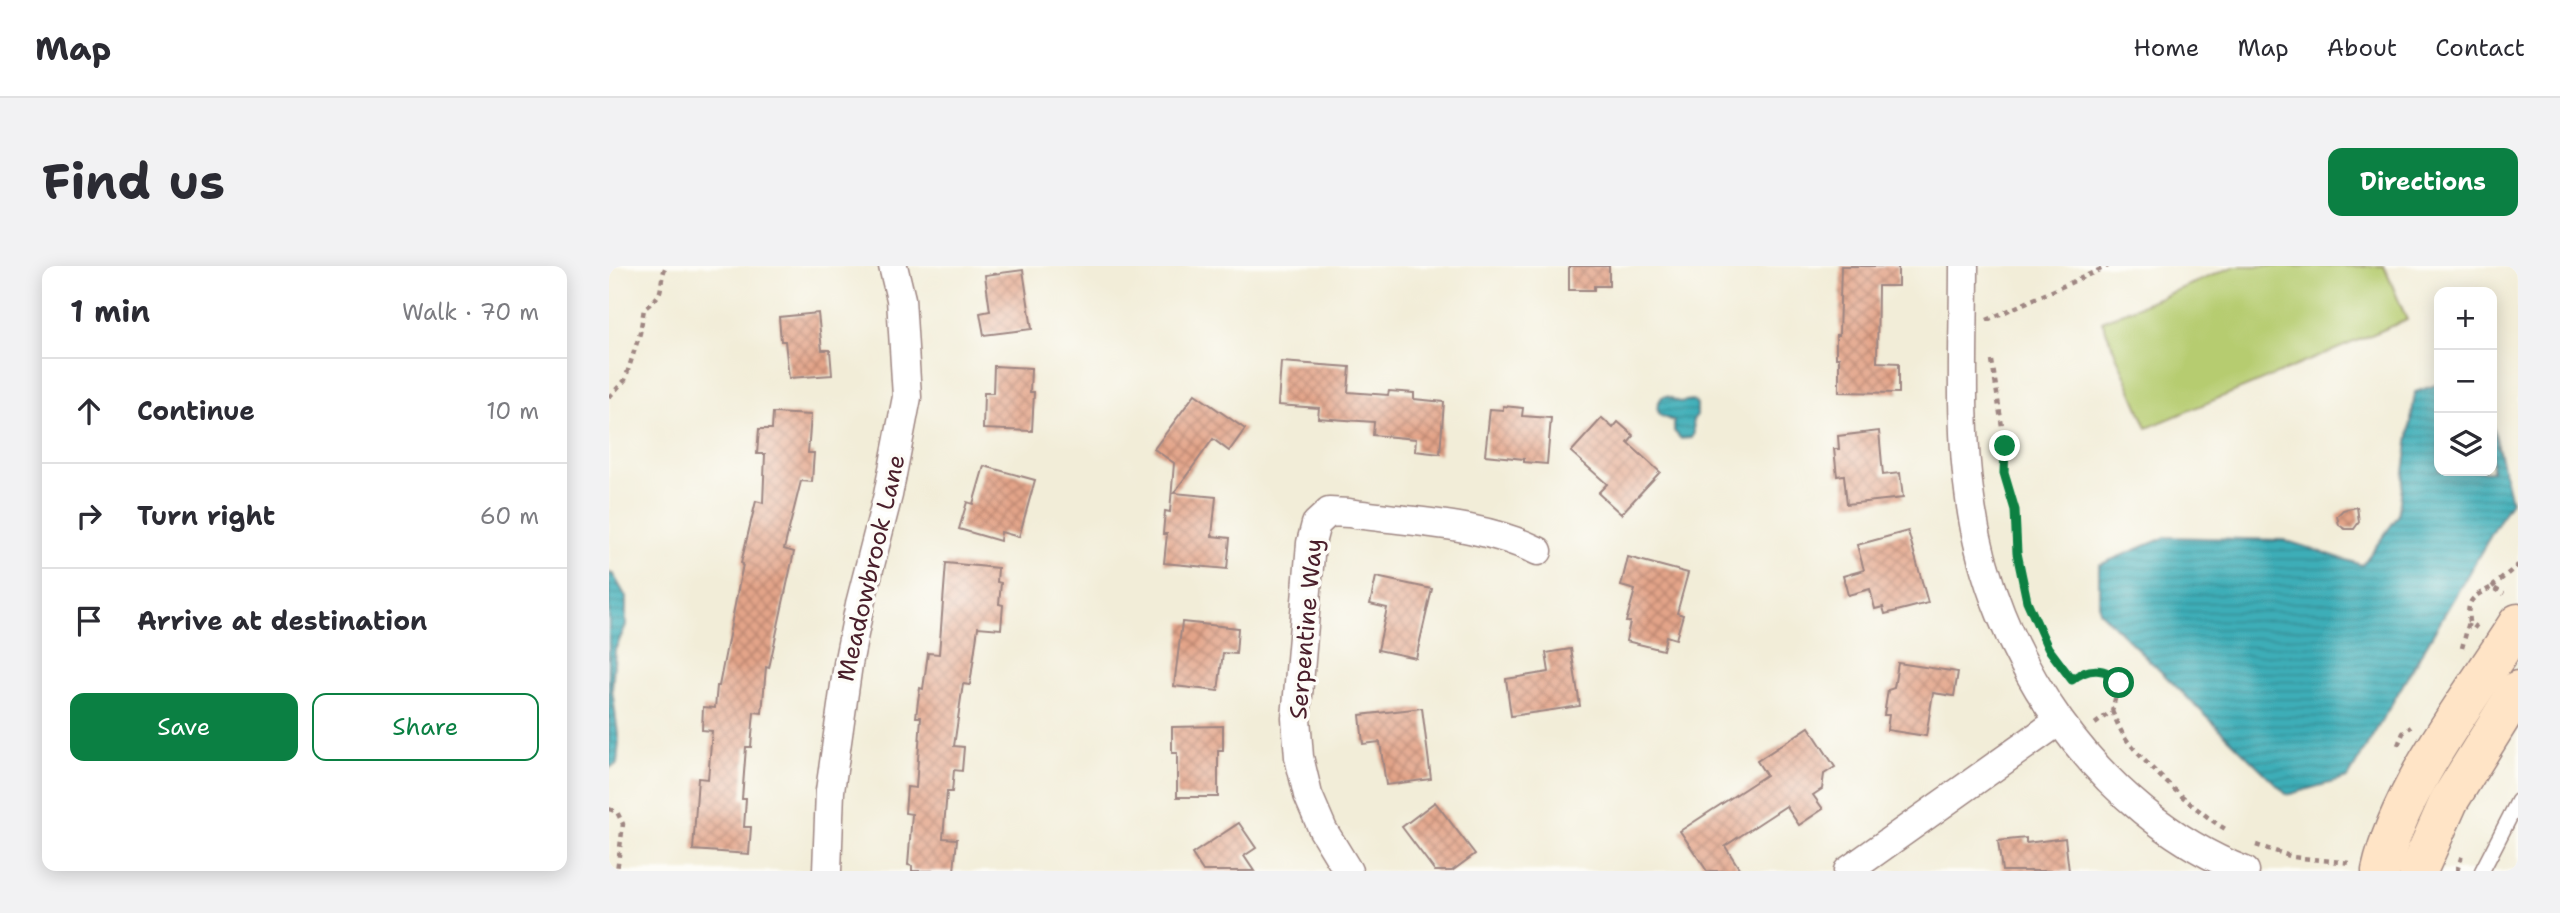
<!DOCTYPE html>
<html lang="en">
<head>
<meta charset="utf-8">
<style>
  body { margin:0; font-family:"Shantell Sans",sans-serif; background:#f2f2f3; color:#2b2b33 }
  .controls { position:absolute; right:21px; top:21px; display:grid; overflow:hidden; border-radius:14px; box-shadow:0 4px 18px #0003 }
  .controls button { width:63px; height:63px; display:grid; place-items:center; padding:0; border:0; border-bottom:2px solid #e1e1e2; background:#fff; color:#2b2b33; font:35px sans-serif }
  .stop { position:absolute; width:21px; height:21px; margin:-16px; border:5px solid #0b8043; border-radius:50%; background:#fff }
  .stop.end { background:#0b8043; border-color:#fff; box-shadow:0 2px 7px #0008 }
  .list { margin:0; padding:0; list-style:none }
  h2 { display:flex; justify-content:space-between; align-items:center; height:91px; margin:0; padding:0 28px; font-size:30px }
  h2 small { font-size:23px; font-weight:400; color:#7c7c81 }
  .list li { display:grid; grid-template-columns:46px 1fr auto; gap:21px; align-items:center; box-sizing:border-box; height:105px; padding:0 28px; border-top:2px solid #e1e1e2 }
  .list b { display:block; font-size:26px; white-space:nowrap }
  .list em { font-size:23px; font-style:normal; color:#7c7c81 }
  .actions { display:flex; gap:14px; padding:21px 28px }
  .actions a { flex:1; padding:16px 0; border:2px solid #0b8043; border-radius:14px; text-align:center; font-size:24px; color:#0b8043 }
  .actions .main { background:#0b8043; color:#fff }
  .icon { flex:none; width:38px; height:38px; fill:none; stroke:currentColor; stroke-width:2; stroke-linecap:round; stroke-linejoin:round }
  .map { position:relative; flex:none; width:1909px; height:605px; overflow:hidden; border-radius:14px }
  header { display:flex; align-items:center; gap:42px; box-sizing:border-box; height:98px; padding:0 35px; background:#fff; border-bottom:2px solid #e1e1e2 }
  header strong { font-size:33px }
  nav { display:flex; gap:38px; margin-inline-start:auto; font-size:24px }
  .intro { display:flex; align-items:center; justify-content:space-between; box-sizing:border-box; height:168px; padding:0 42px }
  h1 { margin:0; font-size:49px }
  .button { padding:18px 32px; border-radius:14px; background:#0b8043; color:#fff; font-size:24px; font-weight:700 }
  main { display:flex; gap:42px; padding:0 42px }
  aside { flex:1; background:#fff; border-radius:14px; box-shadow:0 4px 18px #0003 }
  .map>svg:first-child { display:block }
</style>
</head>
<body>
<header>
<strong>Map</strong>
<nav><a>Home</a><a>Map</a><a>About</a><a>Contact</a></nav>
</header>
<div class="intro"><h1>Find us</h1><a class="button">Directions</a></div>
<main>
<aside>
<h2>1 min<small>Walk · 70 m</small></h2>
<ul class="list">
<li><svg class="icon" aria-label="ahead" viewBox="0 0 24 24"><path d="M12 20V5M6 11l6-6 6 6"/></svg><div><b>Continue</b></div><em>10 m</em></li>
<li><svg class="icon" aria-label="right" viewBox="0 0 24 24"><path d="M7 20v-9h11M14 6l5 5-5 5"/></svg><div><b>Turn right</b></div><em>60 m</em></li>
<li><svg class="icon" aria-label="arrive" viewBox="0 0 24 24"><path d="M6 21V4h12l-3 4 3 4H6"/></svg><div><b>Arrive at destination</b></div></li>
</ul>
<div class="actions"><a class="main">Save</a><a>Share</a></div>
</aside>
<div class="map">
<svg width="1909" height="605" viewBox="0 0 1909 605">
  <defs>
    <pattern id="water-rules" width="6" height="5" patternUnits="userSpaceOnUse" patternTransform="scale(1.75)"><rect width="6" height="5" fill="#3daeb8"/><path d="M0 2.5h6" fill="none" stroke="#358d96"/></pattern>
    <pattern id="building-cross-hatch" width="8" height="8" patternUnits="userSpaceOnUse" patternTransform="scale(1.75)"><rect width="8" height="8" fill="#e3a489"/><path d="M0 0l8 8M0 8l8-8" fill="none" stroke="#ba8570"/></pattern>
  </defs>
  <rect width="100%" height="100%" fill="#fdfcf7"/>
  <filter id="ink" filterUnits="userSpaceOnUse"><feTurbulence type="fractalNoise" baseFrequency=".0143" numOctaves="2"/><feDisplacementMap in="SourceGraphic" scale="14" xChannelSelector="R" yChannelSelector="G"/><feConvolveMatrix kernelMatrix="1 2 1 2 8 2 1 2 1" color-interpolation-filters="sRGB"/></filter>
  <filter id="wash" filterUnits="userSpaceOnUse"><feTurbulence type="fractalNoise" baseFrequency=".00686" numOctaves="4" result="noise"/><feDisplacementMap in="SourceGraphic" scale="28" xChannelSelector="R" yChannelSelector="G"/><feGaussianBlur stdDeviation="1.57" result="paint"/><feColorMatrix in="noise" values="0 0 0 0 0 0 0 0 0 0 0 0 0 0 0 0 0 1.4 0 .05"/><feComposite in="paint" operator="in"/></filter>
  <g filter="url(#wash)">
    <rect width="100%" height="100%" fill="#f2edd8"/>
    <!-- green -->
    <polygon fill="#b6cc70" stroke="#80764e" stroke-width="2" points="1626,0 1775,0 1798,54 1538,162 1493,55"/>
    <!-- water -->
    <g fill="url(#water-rules)" stroke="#446672" stroke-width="2">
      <polygon points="1830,118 1830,205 1883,205 1883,155 1902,235 1739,512 1678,529 1490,345 1490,299 1557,271 1675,274 1753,299 1789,250 1806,126"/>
      <path d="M1058 130 1070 136 1083 134 1088 138V149L1084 154 1085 166 1083 172 1072 173 1065 165V155L1050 149C1047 142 1048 138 1053 131Z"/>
      <polygon points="0,307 4,308 17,331 17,359 6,384 3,423 10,475 8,498 0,502"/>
    </g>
    <g id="blocks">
      <!-- building -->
      <g fill="url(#building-cross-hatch)">
        <polygon points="960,0 1000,0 1000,20 985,20 985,24 960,24"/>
        <polygon points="1232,0 1289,0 1289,20 1269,20 1268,96 1290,97 1290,127 1230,126 1230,92 1227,92 1227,69 1230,69"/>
        <polygon points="414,4 423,63 375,69 371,47 381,45 376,9"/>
        <polygon points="209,47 213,84 221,84 223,109 180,112 176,75 172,75 170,51"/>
        <polygon points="672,96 741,101 739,126 779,129 780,125 805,127 805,133 835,136 831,188 806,185 807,173 764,169 765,156 709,152 710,142 669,139"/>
        <polygon points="385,100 422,102 421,126 425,126 423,165 374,163 375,127 384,127"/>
        <polygon points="586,128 636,163 620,185 604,173 565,227 607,231 603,270 621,272 618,303 555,297 558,268 554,268 556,245 561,246 565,197 545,183"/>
        <polygon points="894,140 914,142 913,150 942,152 938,198 915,196 915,193 876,189 881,143 894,144"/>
        <polygon points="164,147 202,149 199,187 205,187 204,200 203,216 192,215 175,283 185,286 160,402 157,401 153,447 145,446 142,481 137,481 133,533 137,533 135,561 142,561 140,588 84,584 89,512 99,513 103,465 93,464 94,441 106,442 108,420 110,420 134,298 132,297 147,235 154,237 156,188 148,188 150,163 163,163"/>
        <polygon points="993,152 1004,162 1009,156 1025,170 1019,177 1051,206 1012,248 989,227 998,218 962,186"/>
        <polygon points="1270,165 1274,209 1291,207 1294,232 1238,238 1235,209 1228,210 1225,183 1230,183 1229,170"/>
        <polygon points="375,200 426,214 410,271 392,266 391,275 350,263 358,236 364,238"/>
        <polygon points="1748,241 1750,256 1745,263 1736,263 1730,259 1728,250 1734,244"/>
        <polygon points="1299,265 1319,337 1276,348 1274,341 1266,343 1261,323 1239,329 1234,310 1255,304 1248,279"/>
        <polygon points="1019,291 1079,307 1068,347 1074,349 1067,373 1057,370 1054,384 1017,375 1021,356 1017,356 1026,324 1012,320"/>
        <polygon points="337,297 389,302 388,316 392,317 390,338 394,339 392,363 369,361 361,419 354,418 345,480 355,481 353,505 345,504 343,526 338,526 334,572 348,573 345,605 303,605 303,600 299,599 303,548 296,547 298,521 307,522 312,451 307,451 309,435 311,422 314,423 319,387 330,388"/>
        <polygon points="767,311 823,323 807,392 769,384 778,342 761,338"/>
        <polygon points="573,356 629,362 627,388 614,387 609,425 565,420"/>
        <polygon points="962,383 971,440 902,450 897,413 940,406 937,387"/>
        <polygon points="1289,397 1349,406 1345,430 1324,427 1317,470 1278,464 1280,449 1275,449 1279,424 1285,422"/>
        <polygon points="813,442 822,513 777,519 771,476 754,478 751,449"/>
        <polygon points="614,460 614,485 609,485 609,531 568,531 568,487 563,487 563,461"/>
        <polygon points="1200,461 1226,501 1215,508 1213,523 1204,529 1214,543 1190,559 1177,540 1116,580 1132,605 1098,605 1071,565 1157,509 1148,495"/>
        <polygon points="826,536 866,588 843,605 826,605 793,561"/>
        <polygon points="630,557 647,582 635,590 645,605 594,605 583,588"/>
        <polygon points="1417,572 1417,577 1456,572 1460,605 1393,605 1389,575"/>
      </g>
    </g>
  </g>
  <g filter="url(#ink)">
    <use href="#blocks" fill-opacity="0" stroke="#9e8682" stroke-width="2"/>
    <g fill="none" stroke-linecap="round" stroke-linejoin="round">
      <defs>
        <polyline id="lane" points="1873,605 1909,535"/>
        <g id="street">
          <path d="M1355 0C1355 77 1350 157 1361 233 1381 387 1489 548 1636 605"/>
          <polyline points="218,605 221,525 239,398 251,338 279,229 298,131 292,33 284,0"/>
          <path d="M739 605 714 564 699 529 690 491 687 452 702 277 707 258 720 246 740 247C804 257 870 256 929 285"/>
          <polyline points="1239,605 1450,455"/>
        </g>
        <g id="secondary">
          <path d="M1772 605C1791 520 1863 430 1909 357"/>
          <polyline points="1809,605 1840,535 1909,424"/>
        </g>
      </defs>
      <!-- lane casing -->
      <use href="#lane" stroke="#9e8682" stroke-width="17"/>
      <!-- street casing -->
      <use href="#street" stroke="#9e8682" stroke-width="31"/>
      <!-- secondary casing -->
      <use href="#secondary" stroke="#9e8682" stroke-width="41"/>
      <!-- path -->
      <g stroke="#9e8682" stroke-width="4.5" stroke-dasharray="5 5" stroke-linecap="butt">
        <polyline points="1378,54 1499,0"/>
        <polyline points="1383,95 1396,180 1395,207 1406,244 1408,287 1419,337"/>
        <path d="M0 131 16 114 31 67 35 43C60 24 47 23 57 0"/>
        <polyline points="1883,321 1909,299"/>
        <path d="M1868 362 1860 356C1857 333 1864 331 1883 321L1895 328"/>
        <polyline points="1439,380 1463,414"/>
        <polyline points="1853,382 1860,356"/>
        <path d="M1462 415C1478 402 1497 399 1510 417L1503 445 1486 458"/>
        <path d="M1503 445C1508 457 1513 469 1522 479 1542 504 1590 548 1618 564"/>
        <polyline points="1789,479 1794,467 1802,461"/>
        <polyline points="0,543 8,546 14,558 8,605"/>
        <polyline points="1647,579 1684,591 1741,597"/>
        <polyline points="1848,605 1853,589"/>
      </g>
      <!-- lane -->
      <use href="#lane" stroke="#fff" stroke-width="14"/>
      <!-- street -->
      <use href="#street" stroke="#fff" stroke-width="28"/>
      <!-- secondary -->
      <use href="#secondary" stroke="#ffe4c6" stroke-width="38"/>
    </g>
  </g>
  <g fill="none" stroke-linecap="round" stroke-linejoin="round" filter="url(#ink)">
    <!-- route -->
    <path stroke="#0b8043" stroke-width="9" d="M1396 180 1395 207 1406 244 1408 287 1418 335 1439 382 1463 414C1478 401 1498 400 1510 417"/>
  </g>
  <g text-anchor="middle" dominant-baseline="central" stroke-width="7" stroke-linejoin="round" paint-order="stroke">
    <!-- street labels -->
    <g font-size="24" fill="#4a1f2b" stroke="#fdfcf7">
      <text transform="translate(262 302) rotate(-77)">Meadowbrook Lane</text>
      <text transform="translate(697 363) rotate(-85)">Serpentine Way</text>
    </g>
  </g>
</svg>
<div class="controls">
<button>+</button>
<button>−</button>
<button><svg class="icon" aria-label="layers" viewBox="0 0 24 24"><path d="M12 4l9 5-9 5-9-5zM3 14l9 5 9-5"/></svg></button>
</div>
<div class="stop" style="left:1510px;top:417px"></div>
<div class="stop end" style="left:1396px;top:180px"></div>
</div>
</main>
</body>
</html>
